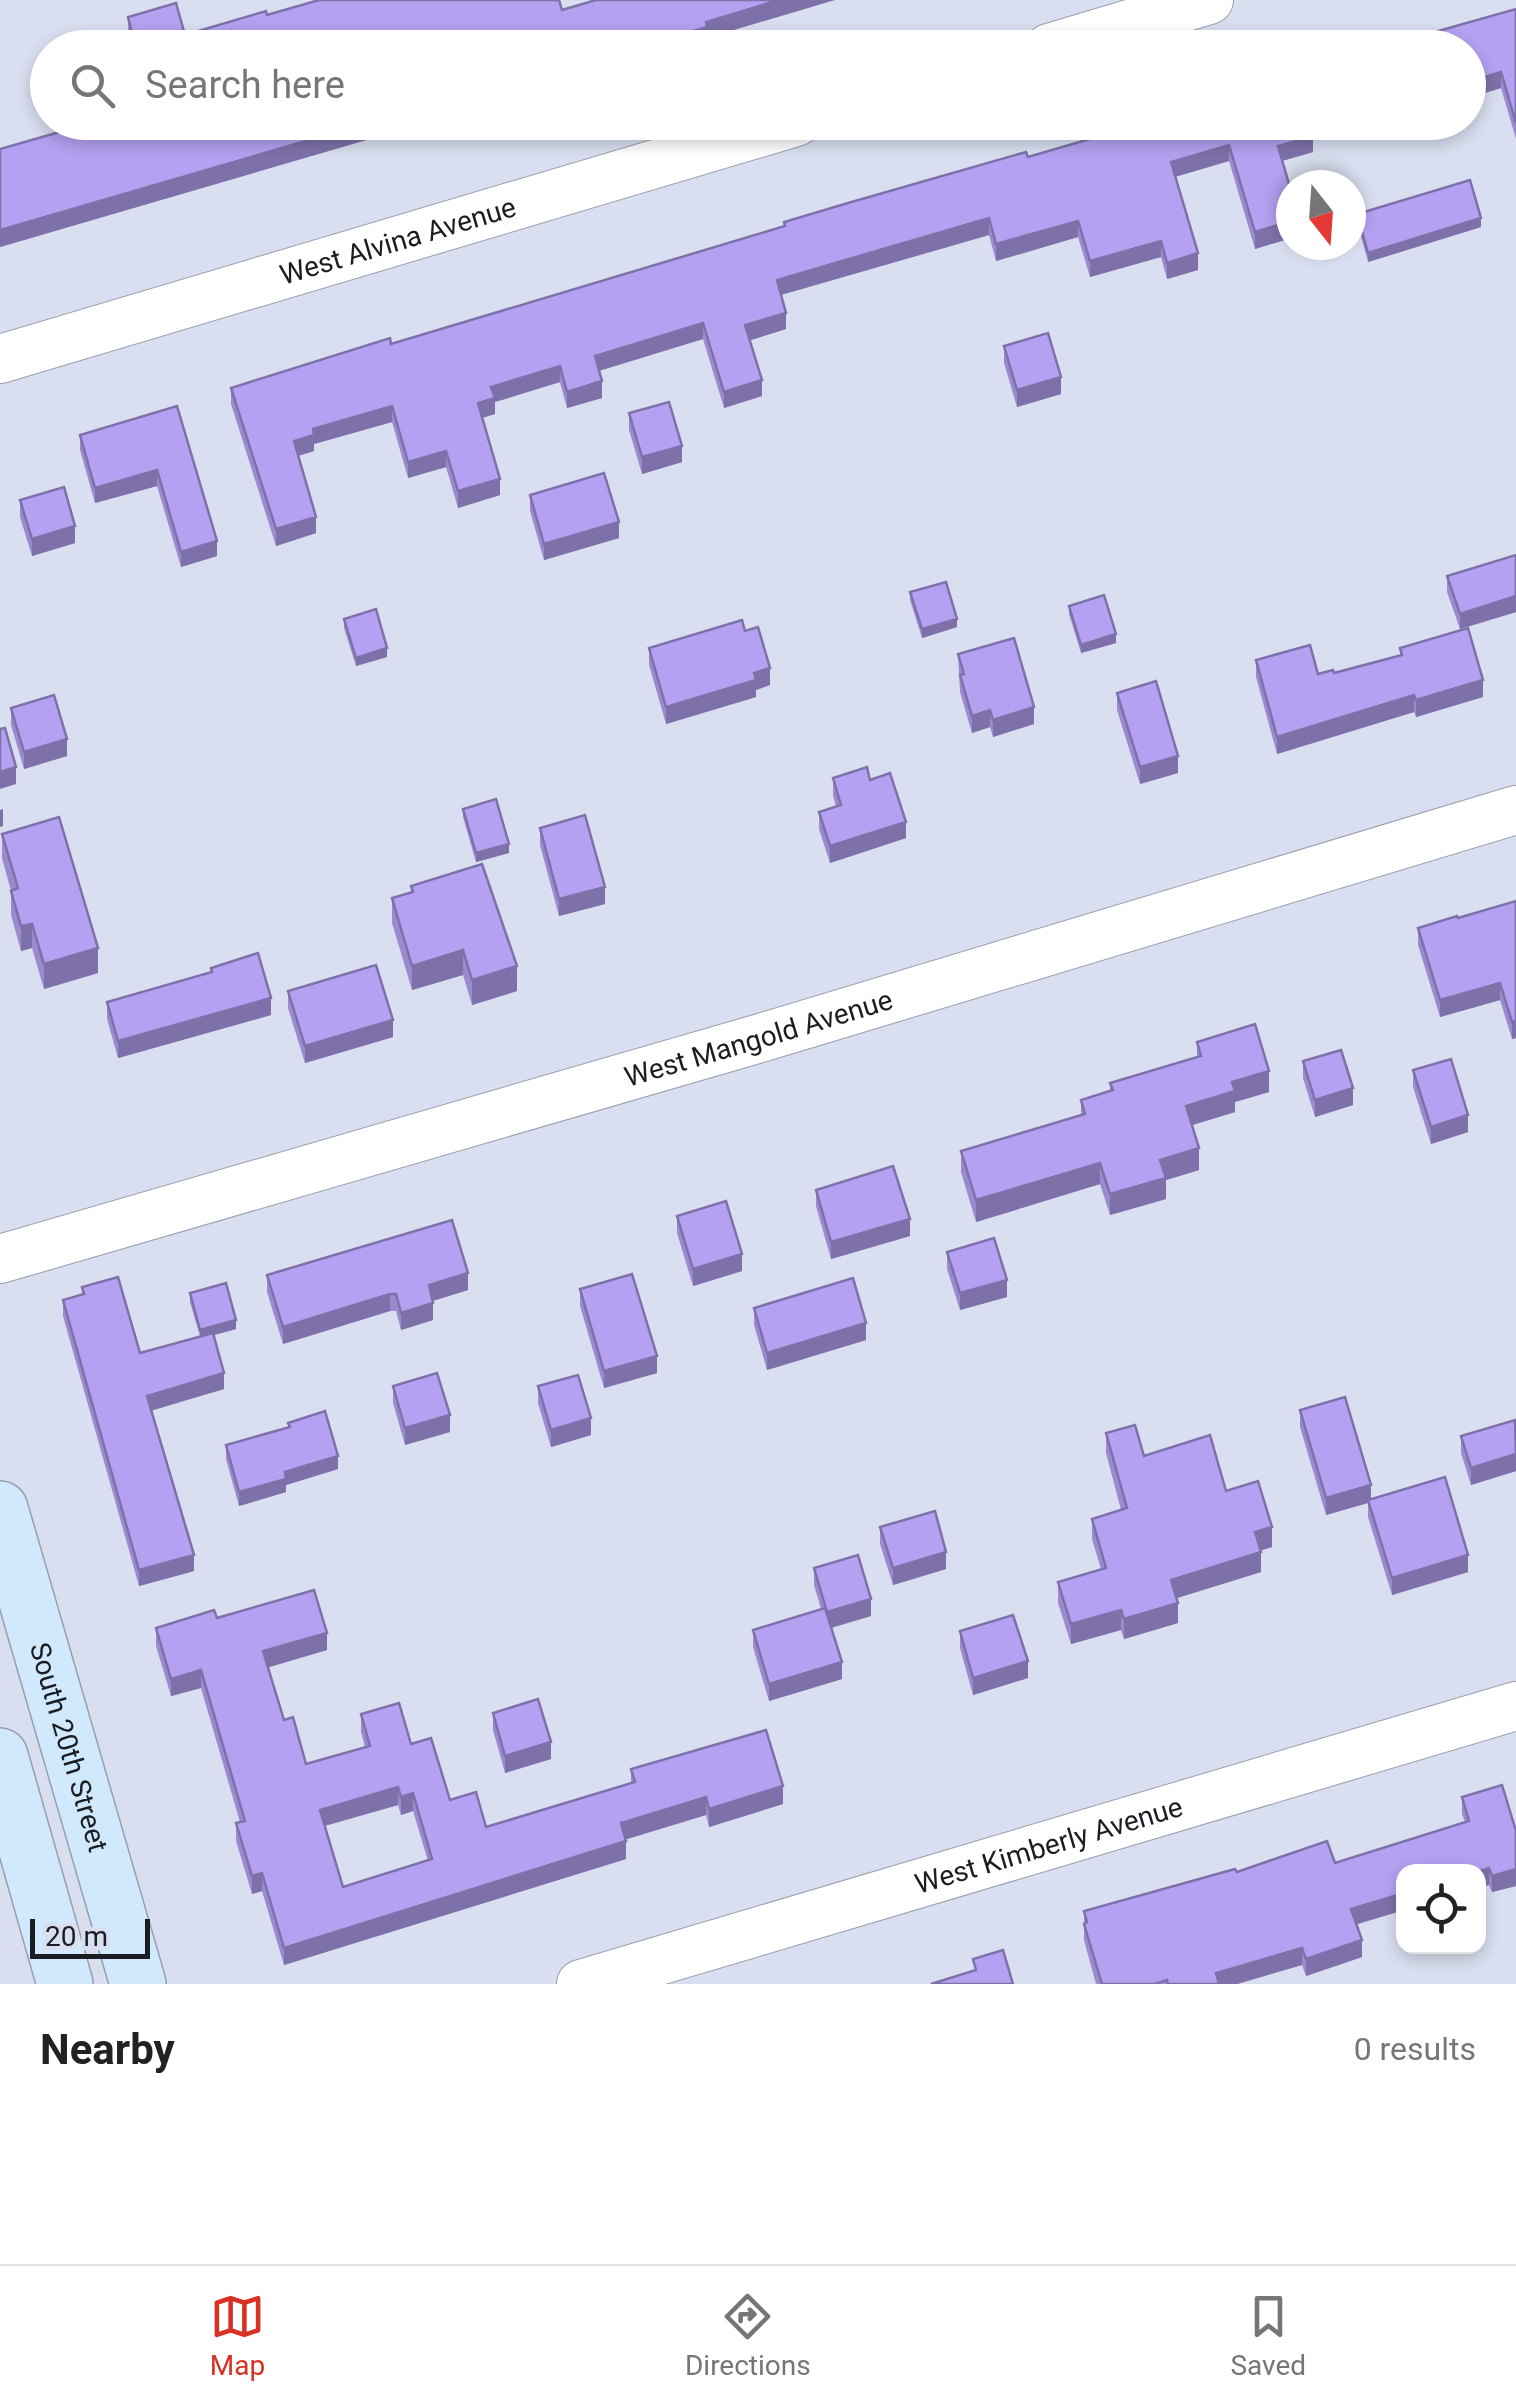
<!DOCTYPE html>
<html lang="en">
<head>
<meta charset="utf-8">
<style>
  body { margin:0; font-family:Roboto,sans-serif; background:#f6f6f6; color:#222 }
  .controls { position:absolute; right:30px; bottom:30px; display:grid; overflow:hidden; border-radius:20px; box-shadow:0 5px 15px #0003 }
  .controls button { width:90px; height:90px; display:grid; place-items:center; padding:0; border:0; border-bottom:2px solid #e0e0e0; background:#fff; color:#222; font:50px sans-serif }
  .compass { position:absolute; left:1276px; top:170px; width:90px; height:90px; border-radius:50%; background:#fff; box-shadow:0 5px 15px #0003; rotate:163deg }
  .scale { position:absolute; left:30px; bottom:25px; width:120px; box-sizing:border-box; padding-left:10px; border:5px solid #1a1d22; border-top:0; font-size:28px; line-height:35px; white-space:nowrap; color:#1a1d22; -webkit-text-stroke:8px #d9dff0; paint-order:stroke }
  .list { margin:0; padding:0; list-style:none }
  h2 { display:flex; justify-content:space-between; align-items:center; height:130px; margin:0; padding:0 40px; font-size:42px }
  h2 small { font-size:32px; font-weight:400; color:#767676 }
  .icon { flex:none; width:55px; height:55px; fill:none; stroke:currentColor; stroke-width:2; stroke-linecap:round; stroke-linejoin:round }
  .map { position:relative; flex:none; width:1516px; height:1984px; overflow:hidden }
  .search { position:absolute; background:#fff; box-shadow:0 5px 15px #0003; left:30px; right:30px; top:30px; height:110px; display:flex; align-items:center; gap:25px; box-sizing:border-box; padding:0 35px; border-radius:55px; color:#767676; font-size:38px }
  .sheet { height:280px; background:#fff }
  nav { display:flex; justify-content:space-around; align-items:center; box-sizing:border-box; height:140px; border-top:2px solid #e0e0e0; background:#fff; font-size:28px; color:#767676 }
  nav a { display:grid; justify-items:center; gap:5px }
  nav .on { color:#d93025 }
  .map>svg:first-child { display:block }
</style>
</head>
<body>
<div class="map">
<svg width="1516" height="1984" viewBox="0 0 1516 1984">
  <rect width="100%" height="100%" fill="#d9dff0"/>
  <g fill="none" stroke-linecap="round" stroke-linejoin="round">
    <defs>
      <g id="street">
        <polyline points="1049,48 1209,0"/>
        <path id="s1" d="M0 359 796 122"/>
        <path id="s2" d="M0 1259 757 1039 1516 810"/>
        <path id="s3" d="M581 1984 1516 1706"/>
      </g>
      <g id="secondary">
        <path id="s4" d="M0 1509 138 1984"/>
        <polyline points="0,1756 65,1984"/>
      </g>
    </defs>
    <!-- street casing -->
    <use href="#street" stroke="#989eae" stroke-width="50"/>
    <!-- secondary casing -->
    <use href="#secondary" stroke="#989eae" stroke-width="58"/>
    <!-- street -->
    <use href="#street" stroke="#fff" stroke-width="48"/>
    <!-- secondary -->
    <use href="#secondary" stroke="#d0e9fd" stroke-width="55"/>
  </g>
  <!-- wall -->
  <g fill="#9b8acf" fill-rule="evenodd">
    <polygon points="1516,9 1516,139 1501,88 1468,98"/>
    <polygon points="562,10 707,38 707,44 694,48 131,48 128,34 128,17 185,35 267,15"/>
    <polygon points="56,122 428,122 0,247 0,149 59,132"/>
    <polygon points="1088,132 1313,140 1313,152 1282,161 1291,191 1291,238 1255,249 1229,161 1175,177 1198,270 1167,279 1161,257 1090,277 1078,237 996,261 989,235 781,295 786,329 750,340 762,396 724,408 703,339 599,371 602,398 567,408 560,382 495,402 495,414 482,418 500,495 458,508 446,467 408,478 392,422 314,444 314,451 298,456 316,533 276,546 231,404 231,388 391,344 784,226 784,222 1028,157 1088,139"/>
    <polygon points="1357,214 1481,227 1368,262 1357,222"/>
    <polygon points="1004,346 1061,394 1017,407 1004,363"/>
    <polygon points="177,406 217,556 181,567 157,486 95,503 80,450 80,435"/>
    <polygon points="629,413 682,462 642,474 629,430"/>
    <polygon points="530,495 619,538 544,560 530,511"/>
    <polygon points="20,500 75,543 32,556 20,517"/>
    <polygon points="1516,555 1516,612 1460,629 1447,592 1447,576"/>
    <polygon points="910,592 957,627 922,638 910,600"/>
    <polygon points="1069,606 1116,643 1081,653 1069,614"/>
    <polygon points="344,619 387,657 356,666 344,628"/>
    <polygon points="745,631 770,685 756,690 756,697 666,724 649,665 649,648"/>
    <polygon points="1400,648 1483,697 1416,717 1414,712 1277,754 1256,677 1256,660 1318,674 1334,673 1400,655"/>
    <polygon points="958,654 1034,724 993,737 990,727 972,733 960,692"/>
    <polygon points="1117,693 1178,773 1140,784 1117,710"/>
    <polygon points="11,708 67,756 24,769 11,725"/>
    <polygon points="833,778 906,838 830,863 819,829 819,812 836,807 833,795"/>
    <polygon points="463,809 509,853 476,862 463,817"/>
    <polygon points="540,828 605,904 559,916 540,845"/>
    <polygon points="2,834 98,973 44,989 32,948 21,951 11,915 11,891 2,858"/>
    <polygon points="411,886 517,991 472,1005 463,975 412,990 392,923 392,898 411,893"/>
    <polygon points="1516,901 1516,1038 1512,1039 1500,1000 1440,1017 1418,945 1418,928 1458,918"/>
    <polygon points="211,968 271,1015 118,1058 107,1019 107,1002 211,973"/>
    <polygon points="288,991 393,1037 305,1063 288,1008"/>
    <polygon points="1197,1042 1269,1092 1235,1102 1235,1112 1192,1125 1199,1170 1166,1180 1166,1199 1110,1215 1100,1184 976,1222 961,1172 961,1151 1081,1115 1081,1100 1110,1091 1110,1083 1197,1057"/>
    <polygon points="1303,1061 1353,1105 1315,1117 1303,1078"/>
    <polygon points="1413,1070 1468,1132 1431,1144 1413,1087"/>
    <polygon points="816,1190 910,1236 831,1259 816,1206"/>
    <polygon points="677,1216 742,1271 693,1286 677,1233"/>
    <polygon points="947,1252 1007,1297 960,1310 947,1269"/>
    <polygon points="267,1275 468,1290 433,1301 433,1320 401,1330 396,1311 390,1311 283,1344 267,1292"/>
    <polygon points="82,1287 140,1353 200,1336 190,1302 190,1293 236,1329 213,1335 224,1389 151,1410 194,1571 139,1586 63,1316 63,1300 82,1295"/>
    <polygon points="580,1289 657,1373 604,1388 580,1306"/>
    <polygon points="754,1308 866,1340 767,1370 754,1325"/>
    <polygon points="393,1386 450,1432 405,1445 393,1403"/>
    <polygon points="538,1386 591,1435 551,1447 538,1403"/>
    <polygon points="1300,1410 1371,1499 1468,1572 1392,1595 1368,1517 1368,1503 1326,1515 1300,1427"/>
    <polygon points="288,1423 338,1469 286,1485 286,1492 239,1506 226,1459 226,1445 288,1427"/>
    <polygon points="1516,1425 1516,1471 1471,1485 1461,1453 1461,1436"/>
    <polygon points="1106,1433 1144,1456 1226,1491 1272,1547 1260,1551 1261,1572 1176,1598 1178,1623 1124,1639 1121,1630 1071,1644 1058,1603 1058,1582 1101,1569 1092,1539 1092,1519 1121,1510 1106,1453"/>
    <polygon points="880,1527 946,1569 893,1585 880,1544"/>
    <polygon points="814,1568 871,1616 831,1628 842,1679 769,1701 753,1647 753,1630 821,1609 814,1585"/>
    <path d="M217 1618 327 1650 268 1667 284 1720 306 1764 365 1747 361 1732V1714L411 1744 450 1800 486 1827 631 1784V1769L783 1804 709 1827 706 1815 626 1839V1859L284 1965 262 1891 252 1894 236 1841V1823L240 1822 201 1688 171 1696 156 1646V1628ZM398 1805 401 1815 413 1811 428 1861 343 1887 325 1826Z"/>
    <polygon points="960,1631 1028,1678 973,1695 960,1648"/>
    <polygon points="493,1713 551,1759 505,1773 493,1730"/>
    <polygon points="1462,1797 1516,1831 1516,1886 1492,1892 1489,1885 1404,1872 1404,1910 1357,1924 1362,1957 1306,1976 1302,1965 1237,1984 1096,1984 1084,1940 1084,1911 1237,1872 1335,1863 1465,1822 1462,1814"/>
  </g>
  <!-- shaded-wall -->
  <g fill="#7e71a9">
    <polygon points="779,0 835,0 707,38 707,44 694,48 645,48 645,45 706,22"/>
    <polygon points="644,39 644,48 615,48"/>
    <polygon points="1501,72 1501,88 1468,98 1468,82"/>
    <polygon points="371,122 428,122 0,247 0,230"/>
    <polygon points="1316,122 1372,122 1313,140 1313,152 1278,162 1278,146 1310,124"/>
    <polygon points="1229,145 1229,161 1171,178 1171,162"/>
    <polygon points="989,218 989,235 777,296 777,280"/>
    <polygon points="1481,218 1481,227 1368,262 1368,253"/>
    <polygon points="1078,221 1078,237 996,261 996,244"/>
    <polygon points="1291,221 1291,238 1255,249 1255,232"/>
    <polygon points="1161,241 1161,257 1090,277 1090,261"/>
    <polygon points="1198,253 1198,270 1167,279 1167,263"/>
    <polygon points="786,313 786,329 745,342 745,325"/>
    <polygon points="703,323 703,339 595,372 595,356"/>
    <polygon points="560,366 560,382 495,402 495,414 478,419 478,403 491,387"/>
    <polygon points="1061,377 1061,394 1017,407 1017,390"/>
    <polygon points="762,380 762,396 724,408 724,392"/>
    <polygon points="602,381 602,398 567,408 567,392"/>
    <polygon points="392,406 392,422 314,444 314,451 294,457 294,441 313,429"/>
    <polygon points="682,446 682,462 642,474 642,457"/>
    <polygon points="446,451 446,467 408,478 408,462"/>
    <polygon points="157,470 157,486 95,503 95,488"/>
    <polygon points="500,479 500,495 458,508 458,491"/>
    <polygon points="316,517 316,533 276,546 276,529"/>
    <polygon points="619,522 619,538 544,560 544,544"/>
    <polygon points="75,526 75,543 32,556 32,539"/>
    <polygon points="217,541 217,556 181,567 181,552"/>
    <polygon points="1516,596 1516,612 1460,629 1460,614"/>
    <polygon points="957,619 957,627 922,638 922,629"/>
    <polygon points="1116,634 1116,643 1081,653 1081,645"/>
    <polygon points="387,648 387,657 356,666 356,658"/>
    <polygon points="770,668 770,685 756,690 756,697 666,724 666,707"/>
    <polygon points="1483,680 1483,697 1416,717 1416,700"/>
    <polygon points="1414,695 1414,712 1277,754 1277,737"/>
    <polygon points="1034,707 1034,724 993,737 993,720"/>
    <polygon points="990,710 990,727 972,733 972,716"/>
    <polygon points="67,739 67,756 24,769 24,752"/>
    <polygon points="1178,756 1178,773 1140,784 1140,767"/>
    <polygon points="16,767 16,784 0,789 0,772"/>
    <polygon points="3,809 3,826 0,827 0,810"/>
    <polygon points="906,822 906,838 830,863 830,846"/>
    <polygon points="509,844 509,853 476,862 476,853"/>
    <polygon points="605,887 605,904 559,916 559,899"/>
    <polygon points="32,924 32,948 21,951 21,926"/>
    <polygon points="98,948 98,973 44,989 44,964"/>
    <polygon points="463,950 463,975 412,990 412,966"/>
    <polygon points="517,966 517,991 472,1005 472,980"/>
    <polygon points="1500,983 1500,1000 1440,1017 1440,1000"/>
    <polygon points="271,998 271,1015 118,1058 118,1041"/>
    <polygon points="393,1020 393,1037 305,1063 305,1046"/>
    <polygon points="1516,1021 1516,1038 1512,1039 1512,1022"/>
    <polygon points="1269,1071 1269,1092 1235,1102 1235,1112 1186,1127 1186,1106 1232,1082"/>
    <polygon points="1353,1088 1353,1105 1315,1117 1315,1100"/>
    <polygon points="1468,1115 1468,1132 1431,1144 1431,1127"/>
    <polygon points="1199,1148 1199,1170 1166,1180 1166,1199 1110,1215 1110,1194 1160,1160"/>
    <polygon points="1100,1163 1100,1184 976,1222 976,1200"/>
    <polygon points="910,1219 910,1236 831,1259 831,1242"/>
    <polygon points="742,1254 742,1271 693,1286 693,1269"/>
    <polygon points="468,1273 468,1290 429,1302 429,1285"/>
    <polygon points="1007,1280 1007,1297 960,1310 960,1293"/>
    <polygon points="390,1294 390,1311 283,1344 283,1327"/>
    <polygon points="433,1303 433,1320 401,1330 401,1313"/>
    <polygon points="236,1320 236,1329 200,1339 200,1330"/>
    <polygon points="866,1323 866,1340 767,1370 767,1353"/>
    <polygon points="657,1356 657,1373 604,1388 604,1371"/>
    <polygon points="224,1373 224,1389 147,1412 147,1396"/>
    <polygon points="450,1415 450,1432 405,1445 405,1428"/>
    <polygon points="591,1418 591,1435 551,1447 551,1430"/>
    <polygon points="1516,1454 1516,1471 1471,1485 1471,1468"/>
    <polygon points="338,1456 338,1469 286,1485 286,1492 239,1506 239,1492 285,1472"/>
    <polygon points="1371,1485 1371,1502 1326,1515 1326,1498"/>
    <polygon points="1272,1527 1272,1547 1255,1552 1255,1532"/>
    <polygon points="946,1552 946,1569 893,1585 893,1568"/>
    <polygon points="1261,1552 1261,1572 1171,1600 1171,1580"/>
    <polygon points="194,1555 194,1571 139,1586 139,1570"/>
    <polygon points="1468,1555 1468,1572 1392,1595 1392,1578"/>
    <polygon points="871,1599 871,1616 827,1629 827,1612"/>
    <polygon points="1178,1603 1178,1623 1124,1639 1124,1619"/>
    <polygon points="1121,1610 1121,1630 1071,1644 1071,1624"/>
    <polygon points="327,1633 327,1650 263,1669 263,1651"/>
    <polygon points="1028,1661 1028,1678 973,1695 973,1678"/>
    <polygon points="842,1662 842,1679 769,1701 769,1684"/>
    <polygon points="201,1670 201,1688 171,1696 171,1679"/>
    <polygon points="551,1742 551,1759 505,1773 505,1756"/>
    <polygon points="783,1786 783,1804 709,1827 709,1809"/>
    <polygon points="398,1787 398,1805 320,1827 320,1810"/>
    <polygon points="413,1793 413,1811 401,1815 401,1797"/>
    <polygon points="706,1797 706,1815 621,1841 621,1823"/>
    <polygon points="626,1841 626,1859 284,1965 284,1948"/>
    <polygon points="1489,1868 1489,1885 1478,1888 1478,1872"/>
    <polygon points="1516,1869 1516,1886 1492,1892 1492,1876"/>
    <polygon points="262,1873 262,1891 252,1894 252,1876"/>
    <polygon points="1404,1893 1404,1910 1351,1926 1351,1909"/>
    <polygon points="1362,1940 1362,1957 1306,1976 1306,1959"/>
    <polygon points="1302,1948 1302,1965 1237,1984 1216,1984 1216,1973"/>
  </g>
  <!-- building -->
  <g fill="#b4a1f1" stroke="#7e71a9" stroke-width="2.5" fill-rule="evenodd">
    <polygon points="319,0 559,0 562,10 596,0 779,0 706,22 707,27 645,45 644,39 615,48 136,48 128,17 176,3 185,35 266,11 267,15"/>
    <polygon points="1516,9 1516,123 1501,72 1468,82 1468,48 1378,48"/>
    <polygon points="61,122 371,122 0,230 0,149 63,131"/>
    <polygon points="1123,122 1316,122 1310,124 1313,136 1278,146 1291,191 1291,221 1255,232 1229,145 1171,162 1198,253 1167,263 1161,241 1090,261 1078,221 996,244 989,218 777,280 786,313 745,325 762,380 724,392 703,323 595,356 602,381 567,392 560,366 491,387 495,398 478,403 500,479 458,491 446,451 408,462 392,406 313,429 314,435 294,441 316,517 276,529 231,388 390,338 391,344 785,226 784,222 848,203 1026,152 1028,157 1090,139 1088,132"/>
    <polygon points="1470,180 1481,218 1368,253 1357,214"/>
    <polygon points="1048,333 1061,377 1017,390 1004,346"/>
    <polygon points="669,402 682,446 642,457 629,413"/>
    <polygon points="177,406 217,541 181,552 157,470 95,488 80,435"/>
    <polygon points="604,473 619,522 544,544 530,495"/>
    <polygon points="64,487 75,526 32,539 20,500"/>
    <polygon points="1516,555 1516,596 1460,614 1447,576"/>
    <polygon points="946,582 957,619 922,629 910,592"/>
    <polygon points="1104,595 1116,634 1081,645 1069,606"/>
    <polygon points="376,609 387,648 356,658 344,619"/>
    <polygon points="742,620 745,631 758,627 770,668 754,673 756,680 666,707 649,648"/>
    <polygon points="1468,628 1483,680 1416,700 1414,695 1277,737 1256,660 1310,645 1318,674 1333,670 1334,673 1402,655 1400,648"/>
    <polygon points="1014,638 1034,707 993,720 990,710 972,716 960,675 964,674 958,654"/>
    <polygon points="1156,681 1178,756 1140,767 1117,693"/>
    <polygon points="54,695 67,739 24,752 11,708"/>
    <polygon points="5,728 16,767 0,772 0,729"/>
    <polygon points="867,767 870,780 890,773 906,822 830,846 819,812 841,805 833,778"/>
    <polygon points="496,799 509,844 476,853 463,809"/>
    <polygon points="585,815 605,887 559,899 540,828"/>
    <polygon points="59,817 98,948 44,964 32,924 21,926 11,891 18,888 2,834"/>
    <polygon points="482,864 517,966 472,980 463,950 412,966 392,898 413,892 411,886"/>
    <polygon points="1516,901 1516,1021 1512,1022 1500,983 1440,1000 1418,928 1457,916 1458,918"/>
    <polygon points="258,953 271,998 118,1041 107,1002 212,972 211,968"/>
    <polygon points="376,965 393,1020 305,1046 288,991"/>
    <polygon points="1255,1024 1269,1071 1232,1082 1235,1091 1186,1106 1199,1148 1160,1160 1166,1178 1110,1194 1100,1163 976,1200 961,1151 1085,1114 1081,1100 1113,1090 1110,1083 1201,1056 1197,1042"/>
    <polygon points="1341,1050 1353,1088 1315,1100 1303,1061"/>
    <polygon points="1451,1059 1468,1115 1431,1127 1413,1070"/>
    <polygon points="893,1166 910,1219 831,1242 816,1190"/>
    <polygon points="726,1201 742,1254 693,1269 677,1216"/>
    <polygon points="452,1220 468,1273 429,1285 433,1303 401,1313 396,1294 390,1294 283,1327 267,1275"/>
    <polygon points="994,1238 1007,1280 960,1293 947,1252"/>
    <polygon points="632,1274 657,1356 604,1371 580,1289"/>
    <polygon points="118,1277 140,1353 213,1333 224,1373 147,1396 194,1555 139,1570 63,1300 84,1294 82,1287"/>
    <polygon points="853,1278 866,1323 767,1353 754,1308"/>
    <polygon points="226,1283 236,1320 200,1330 190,1293"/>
    <polygon points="437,1373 450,1415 405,1428 393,1386"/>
    <polygon points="578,1375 591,1418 551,1430 538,1386"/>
    <polygon points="1345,1397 1371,1485 1326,1498 1300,1410"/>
    <polygon points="325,1411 338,1456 285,1472 286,1479 239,1492 226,1445 290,1427 288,1423"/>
    <polygon points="1515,1420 1516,1454 1471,1468 1461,1436"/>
    <polygon points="1135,1425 1144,1456 1210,1435 1226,1491 1258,1481 1272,1527 1255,1532 1261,1552 1171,1580 1178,1603 1124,1619 1121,1610 1071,1624 1058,1582 1106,1568 1092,1519 1127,1508 1106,1433"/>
    <polygon points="1445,1477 1468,1555 1392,1578 1368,1500"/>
    <polygon points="935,1511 946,1552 893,1568 880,1527"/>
    <polygon points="858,1555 871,1599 827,1612 814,1568"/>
    <path d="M314 1590 327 1633 263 1651 284 1720 293 1717 306 1764 370 1746 361 1714 399 1703 411 1744 431 1738 450 1800 476 1792 486 1827 635 1782 631 1769 766 1730 783 1786 709 1809 706 1797 621 1823 626 1841 284 1948 262 1873 252 1876 236 1823 245 1821 201 1670 171 1679 156 1628 214 1610 217 1618ZM398 1787 401 1797 413 1793 432 1859 343 1887 320 1810Z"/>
    <polygon points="825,1608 842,1662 769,1684 753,1630"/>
    <polygon points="1013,1615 1028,1661 973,1678 960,1631"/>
    <polygon points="538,1699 551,1742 505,1756 493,1713"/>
    <polygon points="1502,1785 1516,1831 1516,1869 1492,1876 1489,1868 1477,1872 1404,1872 1404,1893 1351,1909 1362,1940 1306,1959 1302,1948 1216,1973 1219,1984 1168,1984 1167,1980 1155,1984 1102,1984 1084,1924 1087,1922 1084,1911 1235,1869 1237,1872 1327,1841 1335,1863 1469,1821 1462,1797"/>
    <polygon points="1003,1950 1013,1984 931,1984 976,1970 973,1959"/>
  </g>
  <g text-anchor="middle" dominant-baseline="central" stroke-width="9" stroke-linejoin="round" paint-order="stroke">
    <!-- street labels -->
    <g font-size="28" fill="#1a1d22" stroke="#d9dff0">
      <text stroke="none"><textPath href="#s1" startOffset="415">West Alvina Avenue</textPath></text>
      <text stroke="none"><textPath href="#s2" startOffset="790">West Mangold Avenue</textPath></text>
      <text stroke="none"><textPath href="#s4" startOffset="248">South 20th Street</textPath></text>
      <text stroke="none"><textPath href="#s3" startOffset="488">West Kimberly Avenue</textPath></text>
    </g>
  </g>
</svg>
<div class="controls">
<button><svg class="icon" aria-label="locate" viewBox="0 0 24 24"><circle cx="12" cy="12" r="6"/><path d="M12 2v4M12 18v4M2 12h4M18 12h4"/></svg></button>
</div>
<svg class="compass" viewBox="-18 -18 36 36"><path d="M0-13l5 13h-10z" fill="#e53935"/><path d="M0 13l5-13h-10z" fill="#767676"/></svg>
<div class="scale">20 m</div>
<div class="search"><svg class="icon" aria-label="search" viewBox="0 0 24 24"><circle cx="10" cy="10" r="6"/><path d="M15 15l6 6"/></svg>Search here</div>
</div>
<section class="sheet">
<h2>Nearby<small>0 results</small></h2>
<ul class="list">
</ul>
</section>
<nav>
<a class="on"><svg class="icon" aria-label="map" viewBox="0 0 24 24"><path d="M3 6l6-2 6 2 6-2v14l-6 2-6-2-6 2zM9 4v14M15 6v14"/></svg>Map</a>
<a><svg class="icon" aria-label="directions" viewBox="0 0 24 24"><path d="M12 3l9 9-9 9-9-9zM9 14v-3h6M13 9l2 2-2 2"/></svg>Directions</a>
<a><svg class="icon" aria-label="saved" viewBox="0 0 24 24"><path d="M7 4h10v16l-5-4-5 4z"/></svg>Saved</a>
</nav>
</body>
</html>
